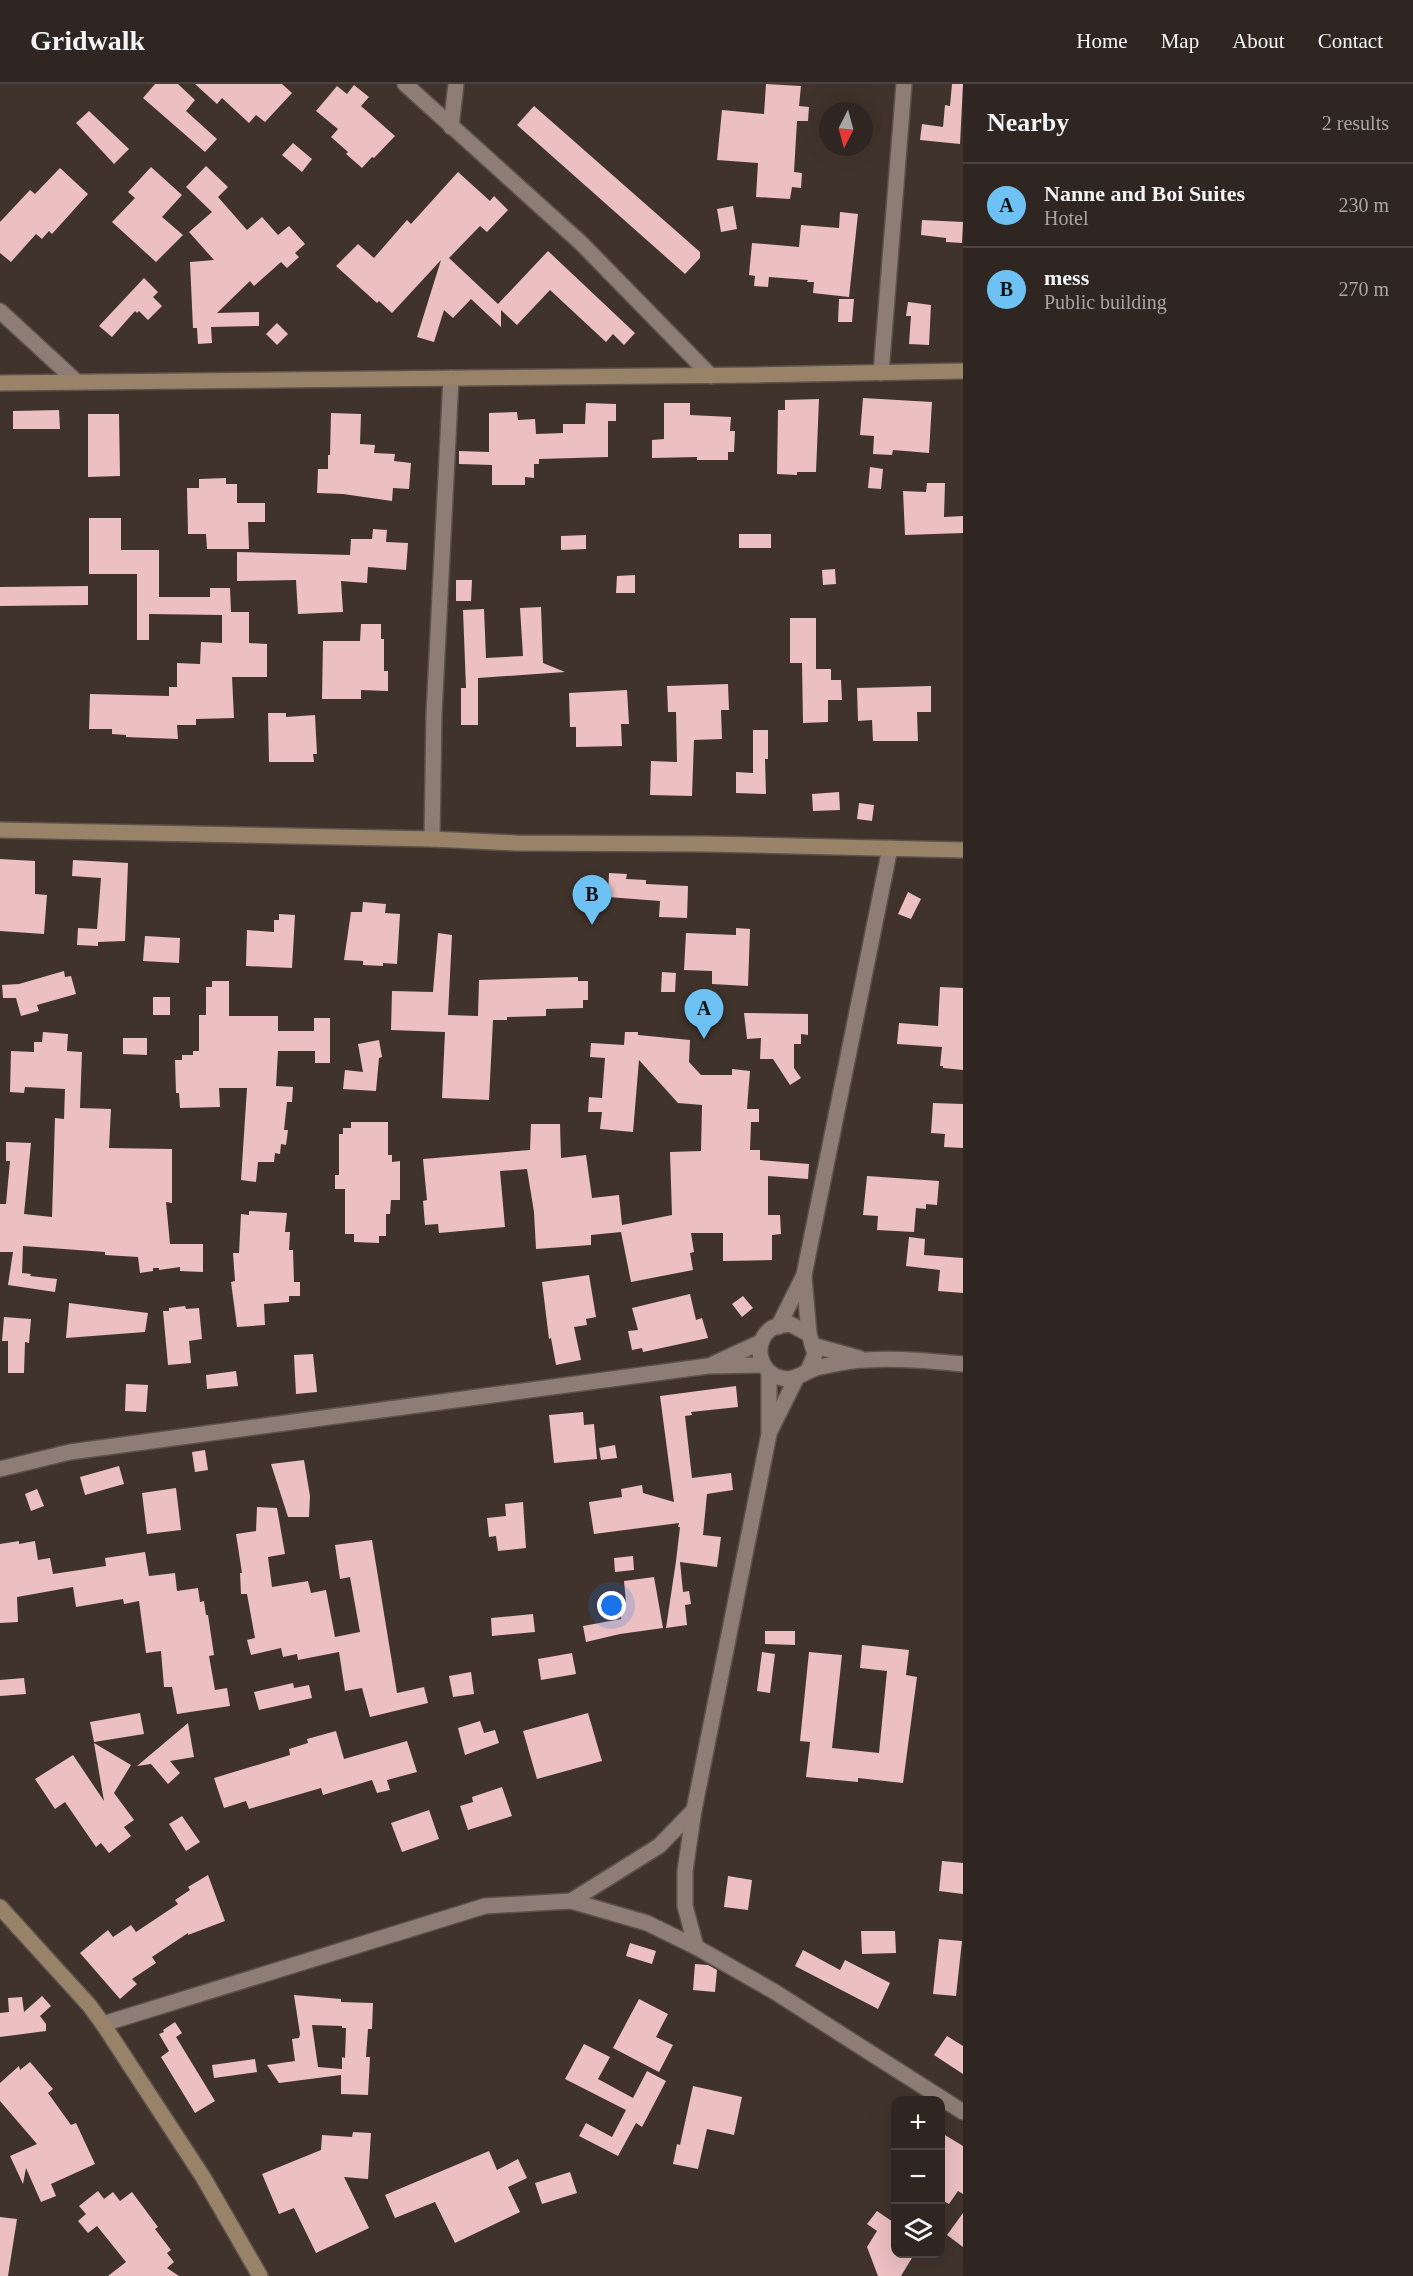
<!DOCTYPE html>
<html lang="en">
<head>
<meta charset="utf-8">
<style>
  body { margin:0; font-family:Georgia,serif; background:#3c322e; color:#f1f3f6 }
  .controls { position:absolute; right:18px; bottom:18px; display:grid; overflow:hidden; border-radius:12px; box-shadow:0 6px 24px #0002 }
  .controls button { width:54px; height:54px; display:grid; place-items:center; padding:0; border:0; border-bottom:2px solid #4b433f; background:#302621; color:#f1f3f6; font:30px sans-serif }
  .compass { position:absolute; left:819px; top:18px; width:54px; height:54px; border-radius:50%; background:#302621; box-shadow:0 6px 24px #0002; rotate:186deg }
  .you { position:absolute; left:612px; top:1522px; width:21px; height:21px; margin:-15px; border:4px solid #fff; border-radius:50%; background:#1a73e8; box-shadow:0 0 0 9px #1a73e833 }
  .badge { display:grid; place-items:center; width:39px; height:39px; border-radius:50%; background:#6dc2f3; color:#111; font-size:20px; font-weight:700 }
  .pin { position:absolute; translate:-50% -50px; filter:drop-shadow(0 2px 3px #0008) }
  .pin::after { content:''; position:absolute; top:32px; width:21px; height:18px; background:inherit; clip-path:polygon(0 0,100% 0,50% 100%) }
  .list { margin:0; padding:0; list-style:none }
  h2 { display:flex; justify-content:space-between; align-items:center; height:78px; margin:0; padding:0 24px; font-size:26px }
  h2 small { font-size:20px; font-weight:400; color:#a8a5a5 }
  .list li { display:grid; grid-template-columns:39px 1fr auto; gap:18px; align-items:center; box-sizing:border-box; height:84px; padding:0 24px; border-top:2px solid #4b433f }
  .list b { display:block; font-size:22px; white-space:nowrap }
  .list p { margin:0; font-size:20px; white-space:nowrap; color:#a8a5a5 }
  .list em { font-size:20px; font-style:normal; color:#a8a5a5 }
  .icon { flex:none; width:33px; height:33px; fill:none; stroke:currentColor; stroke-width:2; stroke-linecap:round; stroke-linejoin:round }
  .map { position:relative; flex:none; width:963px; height:2192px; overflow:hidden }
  header { display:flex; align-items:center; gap:36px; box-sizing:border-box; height:84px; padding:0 30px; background:#302621; border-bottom:2px solid #4b433f }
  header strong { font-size:28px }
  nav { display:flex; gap:33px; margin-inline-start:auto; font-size:21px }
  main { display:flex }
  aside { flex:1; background:#302621 }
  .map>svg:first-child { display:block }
</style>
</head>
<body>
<header>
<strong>Gridwalk</strong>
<nav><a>Home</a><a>Map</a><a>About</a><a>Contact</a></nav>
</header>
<main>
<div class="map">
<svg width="963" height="2192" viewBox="0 0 963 2192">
  <rect width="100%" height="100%" fill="#40332c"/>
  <!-- building -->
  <g fill="#ecbfc1" fill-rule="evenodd">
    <polygon points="155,0 178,0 195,16 186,27 217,55 205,68 143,14"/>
    <polygon points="195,0 282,0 292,9 265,38 256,31 249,39 222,14 217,20"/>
    <polygon points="766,0 801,2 799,22 809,23 808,37 797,37 794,88 802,89 801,104 792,103 790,115 756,113 758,79 717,76 722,26 764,30"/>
    <polygon points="952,0 963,0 960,60 920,56 922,40 943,43 945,21 950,22"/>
    <polygon points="354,1 369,13 361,22 395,52 374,74 372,73 362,84 346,70 348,68 331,53 338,45 316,27 337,2 347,10"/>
    <polygon points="534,22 700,168 700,174 685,190 517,41"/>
    <polygon points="89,27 129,65 114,80 76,39"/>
    <polygon points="293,59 312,75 302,88 282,71"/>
    <polygon points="206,82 228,103 218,113 247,146 262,133 278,151 289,142 305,160 295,169 299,173 287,184 281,178 254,202 250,197 217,229 259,228 259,242 211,243 212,259 198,260 197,244 193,244 190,178 214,176 189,148 212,128 186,103"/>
    <polygon points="151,83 182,111 162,133 183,151 156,178 112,138 135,114 128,108"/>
    <polygon points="60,84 88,110 52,150 49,147 42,155 36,150 11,178 0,169 0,138 30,106 35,110"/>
    <polygon points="458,88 490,117 494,112 508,126 487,148 480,142 449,174 498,220 548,167 635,249 624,261 613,250 606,258 550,206 517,241 501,226 501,243 471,215 453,234 444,226 434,258 417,253 441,176 392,229 379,217 377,219 336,182 358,160 374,174 407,136 411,140"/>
    <polygon points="733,122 737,145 721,148 717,125"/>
    <polygon points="840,128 858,130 849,213 813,209 814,198 807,198 808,196 769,193 768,203 754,202 755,192 749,191 752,159 799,163 801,141 839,144"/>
    <polygon points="922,136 963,138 962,159 946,158 946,154 921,151"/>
    <polygon points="144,194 158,208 153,213 162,222 148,236 139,227 137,229 135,227 112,253 99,242"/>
    <polygon points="839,215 854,215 852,238 838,238"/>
    <polygon points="908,218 931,221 929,261 909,260 911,232 906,232"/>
    <polygon points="277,239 288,250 277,261 266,250"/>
    <polygon points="863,314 932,318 929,369 893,366 892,371 873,370 874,352 860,351"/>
    <polygon points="819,315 816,388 797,388 797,391 777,390 778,326 785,326 785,316"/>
    <polygon points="586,319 616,320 616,337 608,337 608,373 539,375 539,380 534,380 534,394 525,393 525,401 492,401 492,381 459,380 459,367 489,368 489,329 517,328 518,336 535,335 536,350 563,349 563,340 585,340"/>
    <polygon points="664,319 690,319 690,331 731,333 730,347 735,347 734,368 728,368 728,376 697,376 697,373 652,374 652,356 664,355"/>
    <polygon points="59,326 60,345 13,345 13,327"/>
    <polygon points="331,329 361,330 360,360 375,361 374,369 395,370 394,377 411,379 409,405 393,404 392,417 343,410 317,409 318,385 328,385 328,371 330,371"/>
    <polygon points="88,330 119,330 120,392 88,393"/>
    <polygon points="870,383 883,385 881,405 868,404"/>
    <polygon points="226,394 226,400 237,400 237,419 265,419 265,438 248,438 249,465 207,465 206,450 188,450 187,404 199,404 199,395"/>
    <polygon points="927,399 945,399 944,433 963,432 963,449 905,451 903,407 926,408"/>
    <polygon points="89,434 121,434 121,466 159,466 159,513 210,513 210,504 230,504 231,528 249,528 249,559 267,560 267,593 232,593 234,634 196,635 196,641 177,641 178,655 126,653 126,651 112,650 112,645 89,645 90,610 169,612 169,603 177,603 177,579 200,580 201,558 222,559 222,531 149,530 149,556 137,556 137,490 89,490"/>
    <polygon points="373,445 387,446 386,458 408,459 406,486 368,483 367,499 341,497 343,528 298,530 296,496 237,497 237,468 350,471 351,455 372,455"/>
    <rect x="739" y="450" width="32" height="14"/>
    <polygon points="586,451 586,465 561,466 561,452"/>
    <polygon points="835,485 836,500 823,501 822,486"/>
    <polygon points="635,491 635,509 616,509 617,492"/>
    <polygon points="456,496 472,496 471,517 456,517"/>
    <polygon points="88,502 88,521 0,522 0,503"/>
    <polygon points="541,523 543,579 565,588 478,594 478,641 461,641 461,604 466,604 463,526 484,525 486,574 523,572 520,524"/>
    <polygon points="790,534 816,534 816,585 831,585 831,596 841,596 842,616 828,616 828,638 803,639 802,579 790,579"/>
    <polygon points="361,540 381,540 381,555 384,555 384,587 388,587 388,607 361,606 361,615 322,615 323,557 360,557"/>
    <polygon points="728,600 729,626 721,626 722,655 694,656 692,712 650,711 651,677 677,678 676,628 668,628 667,602"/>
    <polygon points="931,602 931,628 917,628 918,657 873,657 872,636 858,637 857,604"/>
    <polygon points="627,606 629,640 621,640 622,662 576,663 576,643 570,643 569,609"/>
    <polygon points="268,629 286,629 286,633 315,631 317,670 313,670 314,678 269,678"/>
    <polygon points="753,646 768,646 768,675 765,675 766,710 736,709 736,688 753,689"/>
    <polygon points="839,708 840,726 813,727 812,710"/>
    <polygon points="859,719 874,721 872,737 857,735"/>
    <polygon points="0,775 35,777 35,810 47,811 44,850 0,847"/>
    <polygon points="73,776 128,779 125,857 98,858 98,862 77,861 78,844 97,845 101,794 72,792"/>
    <polygon points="609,789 627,790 626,795 646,796 646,800 688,802 687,834 659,833 660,817 608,813"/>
    <polygon points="908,808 921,815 911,835 898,830"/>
    <polygon points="363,818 386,820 385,829 400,830 397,880 383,879 383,882 363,881 363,877 344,876 351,828 362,828"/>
    <polygon points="279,830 295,831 292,884 246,882 247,846 274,848 274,836 279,836"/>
    <polygon points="736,844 750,845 748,902 712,900 712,887 684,886 686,849 736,851"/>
    <polygon points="438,849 452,851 448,931 478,932 479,896 578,893 578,897 588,897 588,916 583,916 583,924 546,925 546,932 507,933 507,936 493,936 489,1016 442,1014 445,948 391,946 392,907 433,908"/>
    <polygon points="145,852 180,854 179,879 143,877"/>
    <polygon points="64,887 65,893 71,892 76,910 37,921 39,927 21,932 16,914 3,914 2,901 19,900"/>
    <polygon points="662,888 676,889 675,908 661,908"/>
    <polygon points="212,897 229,897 229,932 278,932 278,947 314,947 314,934 330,934 330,979 315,979 315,967 278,967 276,1002 293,1003 292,1018 287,1018 284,1046 288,1046 286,1061 281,1060 280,1070 275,1069 274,1078 258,1078 256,1098 241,1096 247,1004 219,1004 220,1023 180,1024 179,1009 176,1009 175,976 182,976 182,971 193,971 193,967 199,967 199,931 206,931 206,903 212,903"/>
    <polygon points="940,903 963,904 963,986 943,984 943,982 940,982 942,963 897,960 899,939 938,942"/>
    <rect x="153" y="913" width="17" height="18"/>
    <polygon points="744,929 808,930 808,951 801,950 801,960 794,960 794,984 801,994 790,1001 773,975 760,975 761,954 747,955"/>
    <polygon points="43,948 68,950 67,967 82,968 80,1024 111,1025 109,1064 172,1065 172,1119 166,1118 170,1160 203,1160 203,1188 180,1187 180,1183 159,1186 159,1184 153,1184 153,1187 140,1189 138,1173 105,1171 105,1168 23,1162 22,1189 31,1190 30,1192 57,1195 55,1208 8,1201 13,1168 0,1168 0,1120 6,1120 10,1077 6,1077 6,1058 31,1059 24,1130 52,1133 55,1034 64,1035 65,1005 25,1003 24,1009 10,1008 11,967 34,968 34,958 42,958"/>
    <polygon points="625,948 638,948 638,951 690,956 689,978 701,991 732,991 732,985 750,987 747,1025 759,1025 759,1038 751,1038 750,1066 760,1066 760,1076 809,1080 808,1095 768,1092 768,1131 780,1131 781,1150 772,1151 772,1176 723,1177 723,1149 691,1149 694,1168 690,1169 693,1186 631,1198 621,1148 591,1151 591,1161 536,1165 534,1128 527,1085 500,1087 505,1143 439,1149 438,1140 425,1141 423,1117 427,1116 423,1075 530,1066 531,1040 560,1040 561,1074 586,1071 592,1114 619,1111 622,1141 672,1131 670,1068 701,1067 702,1021 678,1019 639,976 633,1048 600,1045 602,1028 588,1028 589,1013 602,1014 605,974 590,973 591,959 624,961"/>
    <polygon points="123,954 147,954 147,971 123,970"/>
    <polygon points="379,956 382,973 379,974 376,1007 343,1005 345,986 363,988 358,960"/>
    <polygon points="933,1019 963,1020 963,1064 944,1063 945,1050 931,1049"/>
    <polygon points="351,1038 388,1038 388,1071 392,1071 392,1078 400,1077 400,1116 391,1116 390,1130 386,1130 386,1152 379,1152 379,1159 354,1158 354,1150 345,1150 345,1105 335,1105 335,1091 339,1091 339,1050 343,1050 343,1044 351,1044"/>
    <polygon points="867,1092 939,1097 937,1121 926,1120 926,1125 916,1124 914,1148 877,1146 878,1132 863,1131"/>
    <polygon points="249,1127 287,1129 285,1148 290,1148 289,1166 293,1166 294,1198 300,1198 300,1212 289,1212 289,1218 264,1220 265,1241 237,1243 231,1198 235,1197 233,1169 239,1169 241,1130 249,1131"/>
    <polygon points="909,1153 925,1155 924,1171 963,1174 963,1209 938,1207 940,1186 906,1182"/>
    <polygon points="589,1191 596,1233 586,1235 587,1241 574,1243 581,1276 556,1281 551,1254 549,1255 542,1198"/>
    <polygon points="690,1210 696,1236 702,1234 708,1254 643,1268 642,1264 632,1266 628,1247 638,1246 632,1224"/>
    <polygon points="743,1212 753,1224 742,1233 732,1220"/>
    <polygon points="69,1219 148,1229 145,1248 66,1254"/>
    <polygon points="185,1222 186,1225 199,1224 202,1255 189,1257 191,1279 168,1281 163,1227 169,1227 169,1224"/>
    <polygon points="4,1233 31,1235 29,1259 25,1258 24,1289 8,1289 8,1257 2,1257"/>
    <polygon points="313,1270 317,1308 296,1310 294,1271"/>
    <polygon points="236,1287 238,1302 207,1305 206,1291"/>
    <polygon points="126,1300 148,1301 146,1328 125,1327"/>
    <polygon points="736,1302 738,1323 691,1328 692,1331 685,1332 692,1394 731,1389 733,1406 707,1410 703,1451 721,1453 717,1483 680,1478 683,1508 689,1507 691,1520 685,1521 687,1541 666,1544 676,1477 680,1443 678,1443 679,1439 594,1450 589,1418 622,1413 621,1405 642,1401 643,1409 674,1418 660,1312"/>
    <polygon points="583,1328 584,1341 594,1340 597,1375 554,1379 549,1331"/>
    <polygon points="615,1361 617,1374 601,1376 599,1364"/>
    <polygon points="205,1366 208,1386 195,1388 192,1368"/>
    <polygon points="304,1376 310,1412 309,1433 288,1433 271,1380"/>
    <polygon points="119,1382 124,1400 85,1411 80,1393"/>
    <polygon points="176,1404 181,1446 147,1450 142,1409"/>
    <polygon points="37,1405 44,1422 31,1427 25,1410"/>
    <polygon points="523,1418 526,1464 498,1467 496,1452 489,1453 487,1434 506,1432 505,1420"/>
    <polygon points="257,1423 277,1424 285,1470 268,1473 272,1503 308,1497 311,1509 326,1506 335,1553 360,1548 350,1493 340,1495 335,1461 372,1456 397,1609 424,1603 428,1619 370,1633 362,1604 345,1607 339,1568 298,1576 297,1570 283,1573 281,1564 251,1571 247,1556 255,1554 247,1510 241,1510 240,1489 242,1489 236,1450 256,1447"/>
    <polygon points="19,1457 19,1460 35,1457 38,1476 50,1474 53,1490 106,1482 105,1474 145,1468 149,1492 175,1489 177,1507 198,1504 200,1518 204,1517 206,1531 208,1531 214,1571 209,1572 215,1606 227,1604 230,1622 177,1630 172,1603 164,1603 161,1567 146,1569 139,1517 124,1520 123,1515 76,1523 73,1503 17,1513 18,1538 0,1539 0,1460"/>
    <polygon points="633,1472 634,1486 615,1488 614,1474"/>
    <polygon points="654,1493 663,1544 620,1550 586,1558 583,1542 621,1535 619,1519 626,1518 624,1497"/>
    <polygon points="533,1530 535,1548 492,1552 491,1534"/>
    <polygon points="765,1547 795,1547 795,1561 765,1560"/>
    <polygon points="862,1561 909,1566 906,1591 917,1593 903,1699 858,1694 858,1698 806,1693 810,1658 800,1657 809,1568 842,1571 832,1664 879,1669 887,1587 860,1584"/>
    <polygon points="762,1568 775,1570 770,1609 757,1607"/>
    <polygon points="572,1569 576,1590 541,1596 538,1575"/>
    <polygon points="471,1588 474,1610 453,1613 449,1592"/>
    <polygon points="24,1594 26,1610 0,1612 0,1596"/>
    <polygon points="293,1599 294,1604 309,1601 312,1614 259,1626 254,1608"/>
    <polygon points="140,1629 144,1650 94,1658 90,1638"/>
    <polygon points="588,1629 602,1677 537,1695 523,1647"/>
    <polygon points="480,1637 484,1649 495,1646 499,1659 465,1671 458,1644"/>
    <polygon points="188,1639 194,1673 170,1677 180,1689 168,1700 151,1680 137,1682"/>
    <polygon points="336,1647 344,1675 407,1657 417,1688 387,1696 390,1706 377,1709 372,1696 323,1711 321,1704 249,1725 246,1717 224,1724 214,1694 290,1671 289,1665 308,1659 307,1655"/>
    <polygon points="94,1659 131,1681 114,1709 134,1736 124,1743 131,1752 109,1769 101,1759 96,1763 65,1718 55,1725 35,1695 73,1671 104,1717"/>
    <polygon points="502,1703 512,1732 468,1746 460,1722 473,1718 472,1713"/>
    <polygon points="429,1726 439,1755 402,1768 391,1739"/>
    <polygon points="182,1732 200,1758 186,1767 169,1740"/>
    <polygon points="942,1777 963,1779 963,1810 939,1807"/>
    <polygon points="208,1791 225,1837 188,1851 188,1849 152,1873 156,1879 132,1895 137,1900 120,1915 80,1869 108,1846 113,1853 131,1841 136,1848 178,1820 175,1816 190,1806 188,1803"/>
    <polygon points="728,1792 752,1796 748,1826 724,1823"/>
    <polygon points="861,1847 895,1847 896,1869 862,1870"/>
    <polygon points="939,1855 962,1857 956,1912 933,1910"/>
    <polygon points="630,1859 656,1867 652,1880 626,1872"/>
    <polygon points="803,1866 840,1886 845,1876 890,1899 878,1925 795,1882"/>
    <polygon points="695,1880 708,1881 717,1886 715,1908 693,1906"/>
    <path d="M294 1911 341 1915V1918L373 1919 372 1945H368L366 1973H370L368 2011 341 2010V1991L279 1999 267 1981 295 1977 292 1955 299 1954 300 1950ZM312 1941 342 1942V1944H346L345 1974 342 1973V1985L318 1983Z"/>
    <polygon points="42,1912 51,1922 40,1932 46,1940 46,1947 0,1953 0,1929 9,1928 8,1914 22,1913 24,1928"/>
    <polygon points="639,1915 668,1930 656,1953 673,1961 659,1988 613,1964"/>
    <polygon points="175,1938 182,1949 176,1953 215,2017 195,2029 161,1973 169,1967 159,1950 164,1948 163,1946"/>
    <polygon points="947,1952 963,1962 963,1990 934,1971"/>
    <polygon points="584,1960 610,1973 598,1995 633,2014 647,1987 666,1997 642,2043 636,2039 618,2072 579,2052 586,2039 612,2053 626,2026 565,1995"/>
    <polygon points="255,1975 257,1988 214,1994 212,1981"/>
    <polygon points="30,1978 53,2005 48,2009 71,2041 76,2039 95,2080 51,2100 56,2112 41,2118 26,2084 23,2100 10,2072 37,2060 0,2017 0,1999 19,1982 20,1986"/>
    <polygon points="693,2002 742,2013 734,2051 707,2045 698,2085 673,2080 677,2060 680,2061"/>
    <polygon points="353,2048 371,2049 368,2095 344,2093 369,2144 316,2169 294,2124 279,2130 262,2090 321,2066 322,2051 352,2053"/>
    <polygon points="940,2048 963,2062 963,2110 958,2107 949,2120 940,2115"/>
    <polygon points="489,2067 497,2086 518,2075 527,2094 508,2103 520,2128 455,2159 435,2118 395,2134 385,2111"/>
    <polygon points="570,2088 577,2109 542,2120 535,2099"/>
    <polygon points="98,2107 104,2115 113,2108 120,2117 132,2108 158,2143 155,2145 171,2166 167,2169 174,2178 167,2184 179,2192 108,2192 126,2178 97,2142 88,2149 78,2137 86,2130 79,2122"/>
    <polygon points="877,2127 896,2140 896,2169 915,2169 901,2192 878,2192 867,2163 877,2147 867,2140"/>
    <polygon points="963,2129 963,2163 947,2151"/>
    <polygon points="0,2133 17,2135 8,2192 0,2192"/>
  </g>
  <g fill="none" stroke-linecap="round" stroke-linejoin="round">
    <defs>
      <g id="street">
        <polyline points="405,0 581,159 711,292"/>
        <polyline points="451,43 456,0"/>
        <polyline points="0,227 77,298"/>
        <polyline points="881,289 904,0"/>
        <polyline points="432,755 434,630 451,294"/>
        <polyline points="804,1193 809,1250"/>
        <polyline points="778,1243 804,1191 890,764"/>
        <polyline points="812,1261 859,1274"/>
        <polyline points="713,1280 761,1258"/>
        <path d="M809 1284 815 1270 809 1250 790 1240C785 1241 777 1241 772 1244 752 1258 758 1289 782 1294 796 1298 807 1285 820 1283 835 1280 851 1276 866 1276 898 1274 931 1277 963 1280"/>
        <polyline points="770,1347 797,1293"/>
        <polyline points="0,1385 70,1368 708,1282 763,1281"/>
        <polyline points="571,1817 659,1762 694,1726"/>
        <polyline points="696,1863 685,1822 685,1787 694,1726 769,1350 769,1289"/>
        <polyline points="103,1940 485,1822 571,1817 647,1839 696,1863 775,1908 963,2028"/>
      </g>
      <g id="secondary">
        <polyline points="0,299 755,291 963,287"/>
        <polyline points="0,746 432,755 516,759 708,760 963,766"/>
        <polyline points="0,1823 89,1921 103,1940 203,2093 260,2192"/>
      </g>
    </defs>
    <!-- street casing -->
    <use href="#street" stroke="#5c514b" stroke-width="18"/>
    <!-- secondary casing -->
    <use href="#secondary" stroke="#5c514b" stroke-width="18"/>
    <!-- street -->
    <use href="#street" stroke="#8d7d75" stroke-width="15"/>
    <!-- secondary -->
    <use href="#secondary" stroke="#988368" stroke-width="15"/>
  </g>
</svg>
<div class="controls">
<button>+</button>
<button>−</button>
<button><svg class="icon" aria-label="layers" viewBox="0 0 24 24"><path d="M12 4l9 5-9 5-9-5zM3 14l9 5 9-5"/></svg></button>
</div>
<svg class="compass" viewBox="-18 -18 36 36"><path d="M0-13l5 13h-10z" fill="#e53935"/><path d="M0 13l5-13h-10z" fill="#a8a5a5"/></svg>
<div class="you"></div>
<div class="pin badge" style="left:704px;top:955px">A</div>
<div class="pin badge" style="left:592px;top:841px">B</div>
</div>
<aside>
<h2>Nearby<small>2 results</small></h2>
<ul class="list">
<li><span class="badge">A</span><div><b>Nanne and Boi Suites</b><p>Hotel</p></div><em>230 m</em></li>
<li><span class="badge">B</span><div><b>mess</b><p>Public building</p></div><em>270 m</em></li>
</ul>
</aside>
</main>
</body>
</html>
